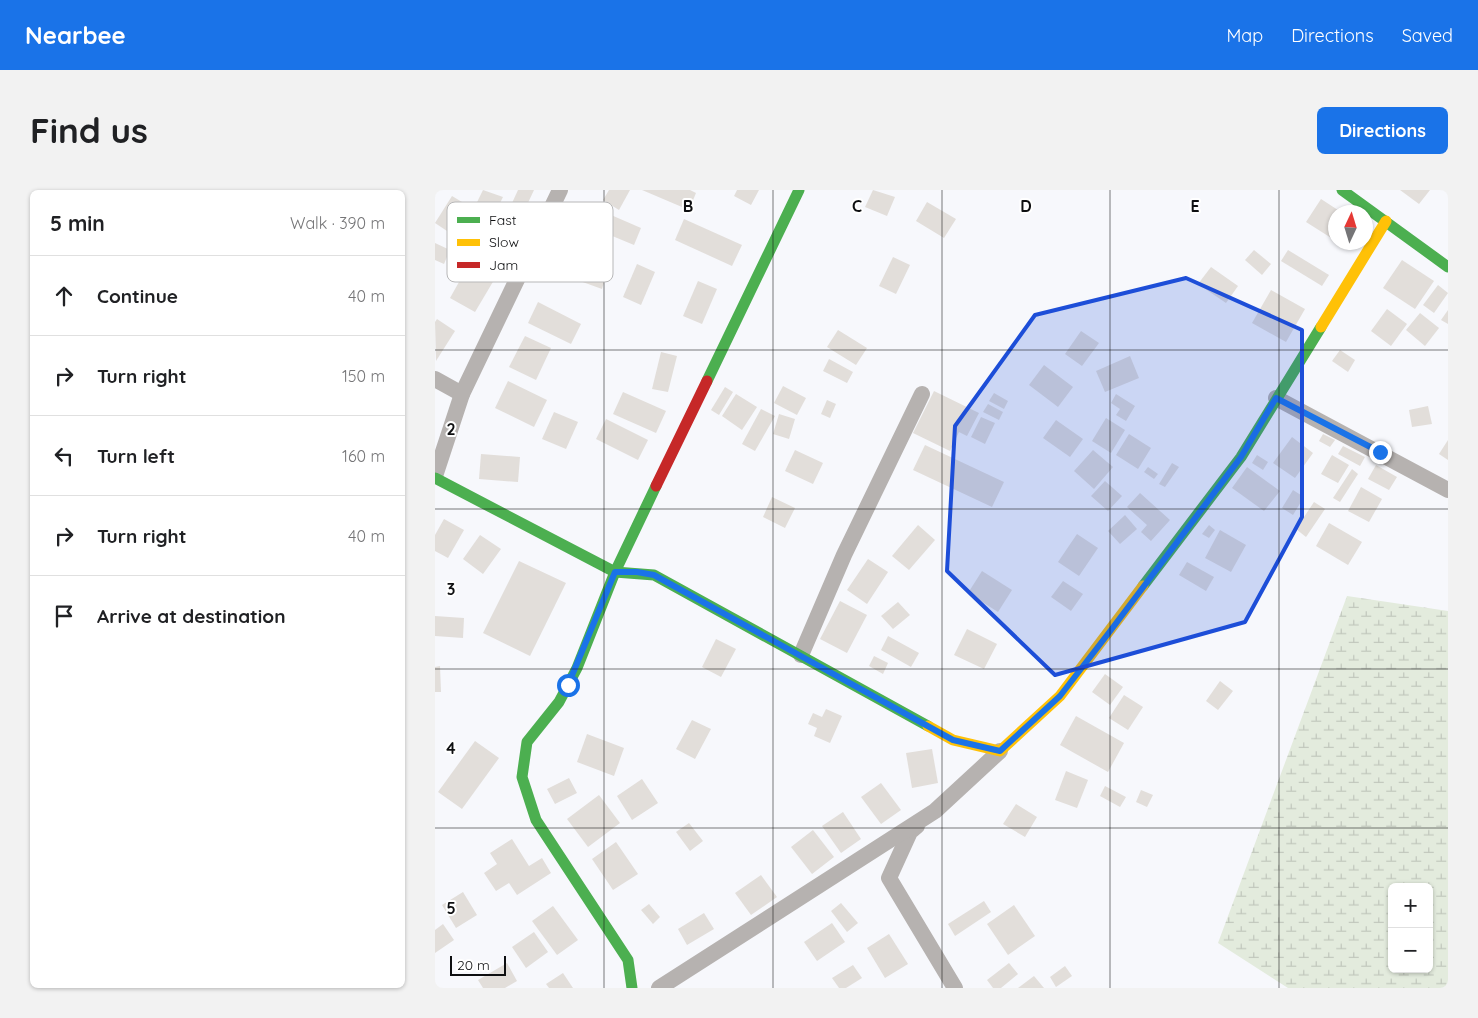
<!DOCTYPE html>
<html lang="en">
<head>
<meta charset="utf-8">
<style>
  body { margin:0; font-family:Quicksand,sans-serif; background:#f2f2f2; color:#202124 }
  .controls { position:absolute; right:15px; bottom:15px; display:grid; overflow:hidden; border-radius:8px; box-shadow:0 1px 4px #0004 }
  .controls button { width:45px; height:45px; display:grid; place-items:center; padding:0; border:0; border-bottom:1px solid #e0e0e0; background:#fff; color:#202124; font:25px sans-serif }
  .compass { position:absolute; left:893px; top:15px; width:45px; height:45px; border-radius:50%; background:#fff; box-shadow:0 1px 4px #0004; rotate:4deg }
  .scale { position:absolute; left:15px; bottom:12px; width:56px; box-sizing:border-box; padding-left:5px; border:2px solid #0e0f11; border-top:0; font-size:14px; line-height:18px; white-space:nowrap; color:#0e0f11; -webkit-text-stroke:4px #fff; paint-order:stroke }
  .stop { position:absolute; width:15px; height:15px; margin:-11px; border:4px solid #1a73e8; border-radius:50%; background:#fff }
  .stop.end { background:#1a73e8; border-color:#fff; box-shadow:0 1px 5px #0008 }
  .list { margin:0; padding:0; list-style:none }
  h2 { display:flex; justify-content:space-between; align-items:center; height:65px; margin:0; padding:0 20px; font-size:21px }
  h2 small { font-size:16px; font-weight:400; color:#757577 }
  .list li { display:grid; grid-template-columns:32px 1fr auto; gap:15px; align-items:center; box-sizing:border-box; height:80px; padding:0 20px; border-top:1px solid #e0e0e0 }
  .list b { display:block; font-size:19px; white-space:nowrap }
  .list em { font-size:16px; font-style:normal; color:#757577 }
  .icon { flex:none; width:28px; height:28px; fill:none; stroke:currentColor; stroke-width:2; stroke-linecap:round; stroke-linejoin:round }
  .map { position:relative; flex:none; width:1013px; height:798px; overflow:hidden; border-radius:8px }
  header { display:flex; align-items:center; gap:30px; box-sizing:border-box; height:70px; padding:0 25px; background:#1a73e8; color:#fff }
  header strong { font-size:24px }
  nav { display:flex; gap:28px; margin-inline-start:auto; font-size:18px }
  .intro { display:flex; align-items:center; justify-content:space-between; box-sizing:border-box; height:120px; padding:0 30px }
  h1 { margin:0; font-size:35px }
  .button { padding:12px 22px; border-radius:8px; background:#1a73e8; color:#fff; font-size:18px; font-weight:700 }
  main { display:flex; gap:30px; padding:0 30px }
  aside { flex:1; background:#fff; border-radius:8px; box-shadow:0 1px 4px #0004 }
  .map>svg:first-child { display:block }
</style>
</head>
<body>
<header>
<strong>Nearbee</strong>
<nav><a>Map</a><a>Directions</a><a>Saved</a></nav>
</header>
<div class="intro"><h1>Find us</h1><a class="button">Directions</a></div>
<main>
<aside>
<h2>5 min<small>Walk · 390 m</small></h2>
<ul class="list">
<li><svg class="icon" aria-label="ahead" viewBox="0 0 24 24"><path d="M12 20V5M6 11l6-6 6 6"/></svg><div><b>Continue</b></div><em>40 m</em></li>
<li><svg class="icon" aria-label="right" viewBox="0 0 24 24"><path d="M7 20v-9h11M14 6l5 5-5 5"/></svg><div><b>Turn right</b></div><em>150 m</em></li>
<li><svg class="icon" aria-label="left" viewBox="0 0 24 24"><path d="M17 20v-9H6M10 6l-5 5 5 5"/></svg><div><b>Turn left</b></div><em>160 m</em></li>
<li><svg class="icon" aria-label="right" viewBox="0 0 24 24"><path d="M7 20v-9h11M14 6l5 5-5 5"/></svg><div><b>Turn right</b></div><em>40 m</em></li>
<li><svg class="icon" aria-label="arrive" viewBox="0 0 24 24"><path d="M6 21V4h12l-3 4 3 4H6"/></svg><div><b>Arrive at destination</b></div></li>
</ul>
</aside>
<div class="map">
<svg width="1013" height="798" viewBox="0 0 1013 798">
  <defs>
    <pattern id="wetland-marsh" width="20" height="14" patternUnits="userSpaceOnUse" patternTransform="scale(1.25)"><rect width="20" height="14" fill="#e3ebdd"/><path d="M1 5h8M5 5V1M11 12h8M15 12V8" fill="none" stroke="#c2c8bd"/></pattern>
  </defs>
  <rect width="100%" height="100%" fill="#f7f8fc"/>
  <!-- wetland -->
  <path fill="url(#wetland-marsh)" fill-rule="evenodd" d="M912 406 1013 421V798H853L783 753ZM957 697H994V779H957Z"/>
  <!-- building -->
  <g fill="#e2deda">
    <polygon points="48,0 68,7 43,58 24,49"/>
    <polygon points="83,0 99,0 84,32 71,26"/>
    <polygon points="174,0 195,0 184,20 168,10"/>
    <polygon points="207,0 255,0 261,3 254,20"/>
    <polygon points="302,0 324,0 316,15 299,6"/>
    <polygon points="438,0 460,7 452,26 430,17"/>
    <polygon points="965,0 995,0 984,14"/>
    <polygon points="17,6 32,15 15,43 0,33"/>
    <polygon points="886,9 906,22 901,22 901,51 871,32"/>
    <polygon points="492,12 521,29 509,48 481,31"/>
    <polygon points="153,15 206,38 199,55 146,33"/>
    <polygon points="249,29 307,55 297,76 240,50"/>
    <polygon points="903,52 917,52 913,59"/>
    <polygon points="0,53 15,60 9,74 0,70"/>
    <polygon points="152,58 177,67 167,99 142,90"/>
    <polygon points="819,60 836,74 827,85 810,70"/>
    <polygon points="853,60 894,85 887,96 846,71"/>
    <polygon points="458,67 475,75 461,104 444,96"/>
    <polygon points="967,70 999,91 980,119 948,98"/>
    <polygon points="202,74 220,82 206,115 188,107"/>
    <polygon points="33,76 59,90 40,122 15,108"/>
    <polygon points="776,77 803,96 791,113 763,94"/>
    <polygon points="263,91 282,99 267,134 248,126"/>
    <polygon points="1003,95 1013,103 999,123 988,115"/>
    <polygon points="836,100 870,119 851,152 817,133"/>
    <polygon points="103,112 146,134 136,154 93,133"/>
    <polygon points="952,119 972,134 956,156 936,141"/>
    <polygon points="1013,120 1013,134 1006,130"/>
    <polygon points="985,123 1004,138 990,156 971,140"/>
    <polygon points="2,129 20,141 1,171 0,132"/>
    <polygon points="403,140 432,158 421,175 392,157"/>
    <polygon points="646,141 664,153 647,176 630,164"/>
    <polygon points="90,146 116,158 101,190 74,177"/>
    <polygon points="905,160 920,170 913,182 897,171"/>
    <polygon points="226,162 242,166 233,202 217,199"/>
    <polygon points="695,166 704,188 670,202 661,181"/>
    <polygon points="394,169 418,182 412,193 388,181"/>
    <polygon points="609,175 638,197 623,217 594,195"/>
    <polygon points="73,191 112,210 99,237 60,218"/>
    <polygon points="348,196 371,208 362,225 339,213"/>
    <polygon points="290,197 298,202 284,225 276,220"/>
    <polygon points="499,201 544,223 532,246 524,242 515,261 478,243"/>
    <polygon points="188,202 231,221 221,243 178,224"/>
    <polygon points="559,203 573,211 569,219 554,211"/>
    <polygon points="301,204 322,217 307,240 287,226"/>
    <polygon points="681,204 700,216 691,231 681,225 685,219 676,213"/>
    <polygon points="392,210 401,214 395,228 386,224"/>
    <polygon points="553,214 568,222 564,230 548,222"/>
    <polygon points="993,216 997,234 977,237 974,220"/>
    <polygon points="326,219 340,226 320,261 307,254"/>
    <polygon points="119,222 143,232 131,259 107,249"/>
    <polygon points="344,224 360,229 354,249 338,244"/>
    <polygon points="546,227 560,233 550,254 536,247"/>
    <polygon points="671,228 690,240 676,263 657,251"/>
    <polygon points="171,229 213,250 203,270 161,249"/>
    <polygon points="621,230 648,249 635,267 608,248"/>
    <polygon points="694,244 716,258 703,279 681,265"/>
    <polygon points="888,244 900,250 895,257 884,251"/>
    <polygon points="857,247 878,263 860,288 838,273"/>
    <polygon points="1013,250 1013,270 1004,264"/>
    <polygon points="490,255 569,292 557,317 478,280"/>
    <polygon points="908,256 930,267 925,276 903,264"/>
    <polygon points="360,260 388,273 378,294 350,281"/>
    <polygon points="658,260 678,277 659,299 639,281"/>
    <polygon points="46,264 85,267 83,292 44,289"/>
    <polygon points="822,265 833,272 828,280 817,273"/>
    <polygon points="897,265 914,275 903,293 886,284"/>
    <polygon points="737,273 744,277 730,297 724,294"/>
    <polygon points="941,275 962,287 954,300 933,289"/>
    <polygon points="713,277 723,284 719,289 709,282"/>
    <polygon points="812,277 845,301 829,321 797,298"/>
    <polygon points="917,279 923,284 905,312 898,308"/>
    <polygon points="670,291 687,306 673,321 656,306"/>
    <polygon points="926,297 947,309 934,332 913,321"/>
    <polygon points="858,300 869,307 858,325 847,318"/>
    <polygon points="705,303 735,330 716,351 706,342 712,335 692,317"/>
    <polygon points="337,307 360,318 350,338 328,327"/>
    <polygon points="879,312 890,319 871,347 861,339"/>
    <polygon points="690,325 702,339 685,354 673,341"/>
    <polygon points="9,329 29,340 13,368 0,361 0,345"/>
    <polygon points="894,333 927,352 913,375 881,356"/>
    <polygon points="483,335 500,350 474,380 457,366"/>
    <polygon points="774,335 780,340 774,348 767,344"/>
    <polygon points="785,340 811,355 796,382 770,368"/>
    <polygon points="642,344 663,358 644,386 623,372"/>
    <polygon points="45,345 66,359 48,384 28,369"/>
    <polygon points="433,369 453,382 432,414 412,400"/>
    <polygon points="84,371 131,393 95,466 48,443"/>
    <polygon points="752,372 779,387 771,401 744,385"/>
    <polygon points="547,381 577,400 563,422 533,403"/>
    <polygon points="628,391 648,404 636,421 616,407"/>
    <polygon points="405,411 432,425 412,463 385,449"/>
    <polygon points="463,412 475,425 458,439 446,426"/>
    <polygon points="0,426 29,428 28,448 0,446"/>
    <polygon points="532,439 562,454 549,479 519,465"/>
    <polygon points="453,446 484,463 476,477 446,460"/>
    <polygon points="281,449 301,459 286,487 267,477"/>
    <polygon points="439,466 453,473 448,484 434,476"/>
    <polygon points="5,476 6,502 0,502 0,477"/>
    <polygon points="670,484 688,497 675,515 657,502"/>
    <polygon points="785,491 798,501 783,520 771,511"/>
    <polygon points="689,505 708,517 693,540 674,528"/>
    <polygon points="391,519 407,526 395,553 379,546 382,538 373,534 378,523 387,527"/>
    <polygon points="641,526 689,553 673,582 625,555"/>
    <polygon points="257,530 276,539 260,569 241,559"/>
    <polygon points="152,544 189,558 179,586 142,572"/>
    <polygon points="40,551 64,568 27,619 3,602"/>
    <polygon points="497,559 503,593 477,598 471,563"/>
    <polygon points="631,581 653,590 642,618 620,610"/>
    <polygon points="134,588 142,603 120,614 112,599"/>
    <polygon points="207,589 223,613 197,630 182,606"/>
    <polygon points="446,593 466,620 446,634 426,607"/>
    <polygon points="670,596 691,607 685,617 665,606"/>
    <polygon points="706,600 718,605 712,617 701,612"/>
    <polygon points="164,605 185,633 153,657 132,629"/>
    <polygon points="581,614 602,627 590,647 568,634"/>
    <polygon points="408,622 426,649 406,663 387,636"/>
    <polygon points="254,633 268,651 255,661 241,642"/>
    <polygon points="378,640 399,667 377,684 356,657"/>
    <polygon points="77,649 94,676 107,668 116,683 82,705 74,693 61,701 49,683 62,674 55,663"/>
    <polygon points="181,652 203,684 178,700 157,669"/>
    <polygon points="326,685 342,707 316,725 300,703"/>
    <polygon points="28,702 42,725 21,738 7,715"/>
    <polygon points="549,711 556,722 520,746 513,734"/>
    <polygon points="406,713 423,733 412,742 396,721"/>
    <polygon points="214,714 225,727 218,734 206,720"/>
    <polygon points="579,715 600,746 573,765 552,734"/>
    <polygon points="118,716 143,750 122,765 97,731"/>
    <polygon points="269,723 279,739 252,755 243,739"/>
    <polygon points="397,733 410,752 382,771 369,752"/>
    <polygon points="8,734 19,750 0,763 0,740"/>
    <polygon points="99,742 113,762 91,778 77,757"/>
    <polygon points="454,744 473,774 450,788 432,758"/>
    <polygon points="72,773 82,791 70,798 48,798 43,790"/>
    <polygon points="574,773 583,784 566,798 558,798 552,790"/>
    <polygon points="418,775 427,788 411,798 404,798 397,788"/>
    <polygon points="630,776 637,786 621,797 615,787"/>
    <polygon points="128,783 138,798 114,798 111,794"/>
    <polygon points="599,786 609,798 583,798"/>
  </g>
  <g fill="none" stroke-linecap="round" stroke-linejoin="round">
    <!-- street -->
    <g stroke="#b6b2b0" stroke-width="16">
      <polyline points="0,189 27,204"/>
      <polyline points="841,208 1013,300"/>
      <polyline points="0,286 27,204 125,0"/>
      <polyline points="366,465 409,365 487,204"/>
      <polyline points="482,636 475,642 454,688 520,798"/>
      <polyline points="224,798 500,621 565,561"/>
    </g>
    <!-- fast -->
    <g stroke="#4caf50" stroke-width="11">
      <polyline points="907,0 1013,77"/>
      <polyline points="272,191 364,0"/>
      <polyline points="0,288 180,382 219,385 493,536"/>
      <polyline points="708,396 806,267 886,137"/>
      <polyline points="197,798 193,770 101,630 87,587 92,552 124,512 142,478 180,382 221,296"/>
    </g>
    <!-- slow -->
    <g stroke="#ffc107" stroke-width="11">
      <polyline points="886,137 951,31"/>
      <polyline points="493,536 518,550 565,561 625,506 708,396"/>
    </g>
    <!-- jam -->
    <polyline stroke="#c62828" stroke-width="11" points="221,296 272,191"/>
  </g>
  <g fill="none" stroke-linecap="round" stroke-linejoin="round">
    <!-- route -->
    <polyline stroke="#1a73e8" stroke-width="6" points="133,495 180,382 202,382 219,385 518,550 565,561 625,506 676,440 806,267 841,208 945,262"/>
  </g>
  <!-- marked area -->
  <path fill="#1d4ed8" fill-opacity="0.2" stroke="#1d4ed8" stroke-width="4" stroke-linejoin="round" d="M751 88 867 140V327L810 432 620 485 512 381 520 236 600 125Z"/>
  <!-- grid -->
  <path fill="none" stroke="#0e0f11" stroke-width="1" stroke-opacity="0.55" d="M169 0V798M338 0V798M507 0V798M675 0V798M844 0V798M0 160H1013M0 319H1013M0 479H1013M0 638H1013"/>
  <!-- legend -->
  <rect x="12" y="12" width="166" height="80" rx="8" fill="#fff" stroke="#b7b7b8" stroke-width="1"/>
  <rect x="22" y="27" width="23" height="6" fill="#4caf50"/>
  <rect x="22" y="49" width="23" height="7" fill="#ffc107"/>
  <rect x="22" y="72" width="23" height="6" fill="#c62828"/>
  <g font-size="14" fill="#0e0f11">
    <text x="54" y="35">Fast</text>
    <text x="54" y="57">Slow</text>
    <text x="54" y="80">Jam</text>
  </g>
  <g font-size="16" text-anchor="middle" font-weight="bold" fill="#0e0f11" stroke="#fff" stroke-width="4" stroke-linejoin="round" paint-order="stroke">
    <text x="253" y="22">B</text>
    <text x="422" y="22">C</text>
    <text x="591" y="22">D</text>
    <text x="760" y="22">E</text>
    <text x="16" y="245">2</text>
    <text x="16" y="405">3</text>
    <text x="16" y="564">4</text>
    <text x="16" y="724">5</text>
  </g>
</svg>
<div class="controls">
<button>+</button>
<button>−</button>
</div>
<svg class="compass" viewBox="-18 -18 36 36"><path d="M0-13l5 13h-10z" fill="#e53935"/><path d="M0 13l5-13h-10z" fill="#757577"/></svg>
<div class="scale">20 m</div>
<div class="stop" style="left:133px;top:495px"></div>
<div class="stop end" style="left:945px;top:262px"></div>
</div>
</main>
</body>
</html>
